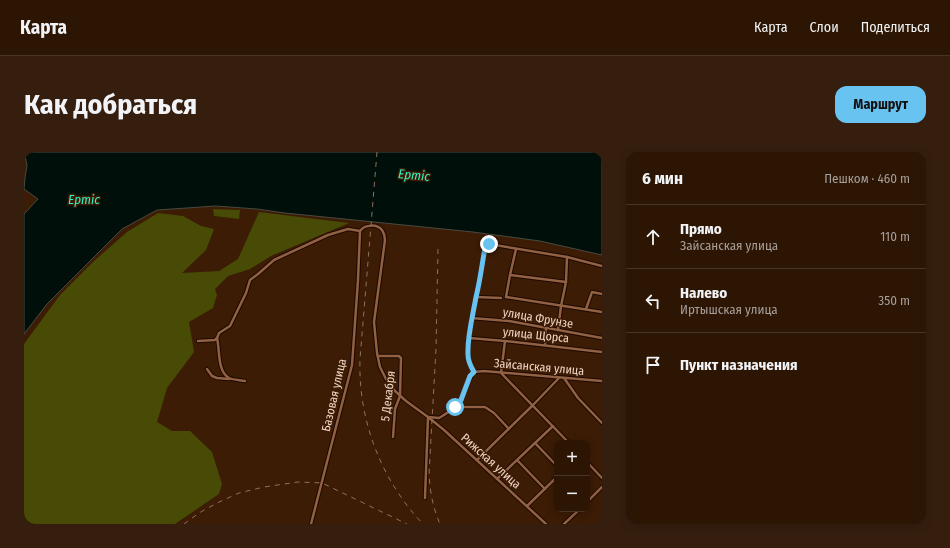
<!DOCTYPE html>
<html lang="ru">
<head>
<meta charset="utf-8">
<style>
  body { margin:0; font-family:"Fira Sans Condensed",sans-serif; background:#351e0e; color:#f1f3f6 }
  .controls { position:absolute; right:12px; bottom:12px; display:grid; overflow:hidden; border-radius:8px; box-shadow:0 2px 10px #0003 }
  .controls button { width:36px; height:36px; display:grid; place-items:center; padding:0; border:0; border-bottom:1px solid #483426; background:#2d1504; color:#f1f3f6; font:20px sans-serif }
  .stop { position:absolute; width:12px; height:12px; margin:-9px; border:3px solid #69c3f1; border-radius:50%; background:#fff }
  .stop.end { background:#69c3f1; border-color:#fff; box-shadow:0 1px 4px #0008 }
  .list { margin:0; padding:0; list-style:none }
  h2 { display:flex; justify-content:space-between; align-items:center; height:52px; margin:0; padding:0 16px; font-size:17px }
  h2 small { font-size:13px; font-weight:400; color:#a79f9a }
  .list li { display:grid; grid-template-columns:26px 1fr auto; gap:12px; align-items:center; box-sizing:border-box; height:64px; padding:0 16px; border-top:1px solid #483426 }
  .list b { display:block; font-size:15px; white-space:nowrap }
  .list p { margin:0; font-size:13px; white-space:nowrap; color:#a79f9a }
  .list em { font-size:13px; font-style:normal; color:#a79f9a }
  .icon { flex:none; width:22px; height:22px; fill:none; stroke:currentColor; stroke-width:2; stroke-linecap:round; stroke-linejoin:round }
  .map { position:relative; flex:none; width:578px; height:372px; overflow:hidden; border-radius:12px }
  header { display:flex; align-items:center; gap:24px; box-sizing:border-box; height:56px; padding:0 20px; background:#2d1504; border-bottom:1px solid #483426 }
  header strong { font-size:19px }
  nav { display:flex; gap:22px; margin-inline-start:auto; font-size:14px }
  .intro { display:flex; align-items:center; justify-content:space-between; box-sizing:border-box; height:96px; padding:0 24px }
  h1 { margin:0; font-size:28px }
  .button { padding:10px 18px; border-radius:12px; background:#69c3f1; color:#111; font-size:14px; font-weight:700 }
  main { display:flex; gap:24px; padding:0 24px }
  aside { flex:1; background:#2d1504; border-radius:12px; box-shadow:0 2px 10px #0003 }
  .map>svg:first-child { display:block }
</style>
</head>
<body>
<header>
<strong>Карта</strong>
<nav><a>Карта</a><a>Слои</a><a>Поделиться</a></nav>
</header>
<div class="intro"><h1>Как добраться</h1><a class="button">Маршрут</a></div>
<main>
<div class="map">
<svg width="578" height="372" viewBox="0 0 578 372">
  <rect width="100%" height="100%" fill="#3c1c05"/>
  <!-- green -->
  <g fill="#474b05">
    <polygon points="189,57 216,58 215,67 190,64"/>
    <polygon points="235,60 325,71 247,104 226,117 204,124 191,137 193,143 189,156 165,170 170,200 143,236 133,270 148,279 166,279 188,300 198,332 195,342 151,372 0,372 0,192 36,143 70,109 103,80 134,61 159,64 177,74 190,77 182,98 158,121 195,119 214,107"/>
  </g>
  <!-- water -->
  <polygon fill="#000f09" stroke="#484a41" points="0,0 578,0 578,103 516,89 449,80 261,61 233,57 192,54 133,58 98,77 23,152 0,182 0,62 14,47 0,37 1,26 3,13"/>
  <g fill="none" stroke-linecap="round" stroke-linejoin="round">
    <defs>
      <g id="street">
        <polyline points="492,97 486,123 482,145 578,160"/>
        <polyline points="486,123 542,130"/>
        <polyline points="452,145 477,146"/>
        <polyline points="562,157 568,140 578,142"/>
        <polyline points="447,166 485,169 578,186"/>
        <polyline points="534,178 537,154 542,130 543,105"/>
        <path d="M193 186C196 198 193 219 205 226 209 228 216 228 221 229"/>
        <polyline points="445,186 481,189 578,200"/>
        <polyline points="174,189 191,188 193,186 195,181 206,174 222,141 226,128 234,122 250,108 304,83 324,77 336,79"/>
        <polyline points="481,189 477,221 545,291"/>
        <polyline points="521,193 522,176"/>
        <polyline points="354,204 375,204 377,206 376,244 371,257 369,285"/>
        <polyline points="183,217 188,224 193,226 205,227"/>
        <path d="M450 220C447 215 444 209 444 203 443 184 449 163 452 145 455 129 458 112 461 96L465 92 543 105 578 114"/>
        <polyline points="540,226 554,246 578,271"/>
        <polyline points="432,255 461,255 470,261 485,277"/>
        <polyline points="511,291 533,314"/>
        <polyline points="453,308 509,253 535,226"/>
        <polyline points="493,308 521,337"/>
        <polyline points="563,310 578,326"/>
        <polyline points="473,327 529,274"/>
        <path d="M401 346 404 265 415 266C423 261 432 256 437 247 442 238 444 228 450 220L460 219 578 229"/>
        <polyline points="563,350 578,335"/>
        <polyline points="503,354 533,325"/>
        <path d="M287 372 328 213 334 128 336 79C341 72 353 72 358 78 360 81 361 85 361 88L350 170 353 201 356 215 362 227 371 239 382 249 404 265 420 278 522 372"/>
        <polyline points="540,372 556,357"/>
      </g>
    </defs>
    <!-- street casing -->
    <use href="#street" stroke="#1e0800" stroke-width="4.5"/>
    <!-- street -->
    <use href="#street" stroke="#916143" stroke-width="2.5"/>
    <!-- rail -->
    <g stroke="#8f715d" stroke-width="1" stroke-dasharray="5 5" stroke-linecap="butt">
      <path d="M353 0 336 207C334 268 357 328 399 372"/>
      <path d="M414 97 412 197 405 322C406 340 409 356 416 372"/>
      <polyline points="160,372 175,361 193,351 215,341 240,335 274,330 298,331 383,372"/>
    </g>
  </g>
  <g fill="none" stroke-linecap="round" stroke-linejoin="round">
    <!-- route -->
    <path stroke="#69c3f1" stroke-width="5" d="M431 255 437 248 446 224 450 220C447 215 444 209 444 203 443 184 449 163 452 145 456 129 458 112 461 96L465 92"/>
  </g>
  <g text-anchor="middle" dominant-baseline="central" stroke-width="3" stroke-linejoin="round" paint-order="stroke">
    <!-- street labels -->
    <g font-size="12" fill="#f0d4c4" stroke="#3c1c05">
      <text transform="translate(514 166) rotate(10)">улица Фрунзе</text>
      <text transform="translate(512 183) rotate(6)">улица Щорса</text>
      <text transform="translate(515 215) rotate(5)">Зайсанская улица</text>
      <text transform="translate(310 243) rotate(-77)">Базовая улица</text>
      <text transform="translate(364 244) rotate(-83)">5 Декабря</text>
      <text transform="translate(467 309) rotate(42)">Рижская улица</text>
    </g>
    <!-- water labels -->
    <g font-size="13" font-style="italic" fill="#32f1c6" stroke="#3c1c05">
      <text transform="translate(390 23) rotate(5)">Ертіс</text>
      <text x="60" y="47">Ертіс</text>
    </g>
  </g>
</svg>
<div class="controls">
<button>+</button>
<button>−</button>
</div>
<div class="stop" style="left:431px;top:255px"></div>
<div class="stop end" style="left:465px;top:92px"></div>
</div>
<aside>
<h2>6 мин<small>Пешком · 460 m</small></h2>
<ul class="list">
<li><svg class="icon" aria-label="ahead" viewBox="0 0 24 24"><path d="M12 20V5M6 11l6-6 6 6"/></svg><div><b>Прямо</b><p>Зайсанская улица</p></div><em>110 m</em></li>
<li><svg class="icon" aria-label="left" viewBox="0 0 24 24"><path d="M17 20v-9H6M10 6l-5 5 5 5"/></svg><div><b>Налево</b><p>Иртышская улица</p></div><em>350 m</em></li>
<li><svg class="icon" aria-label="arrive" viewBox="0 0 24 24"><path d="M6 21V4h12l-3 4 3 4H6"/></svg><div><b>Пункт назначения</b></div></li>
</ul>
</aside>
</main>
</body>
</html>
